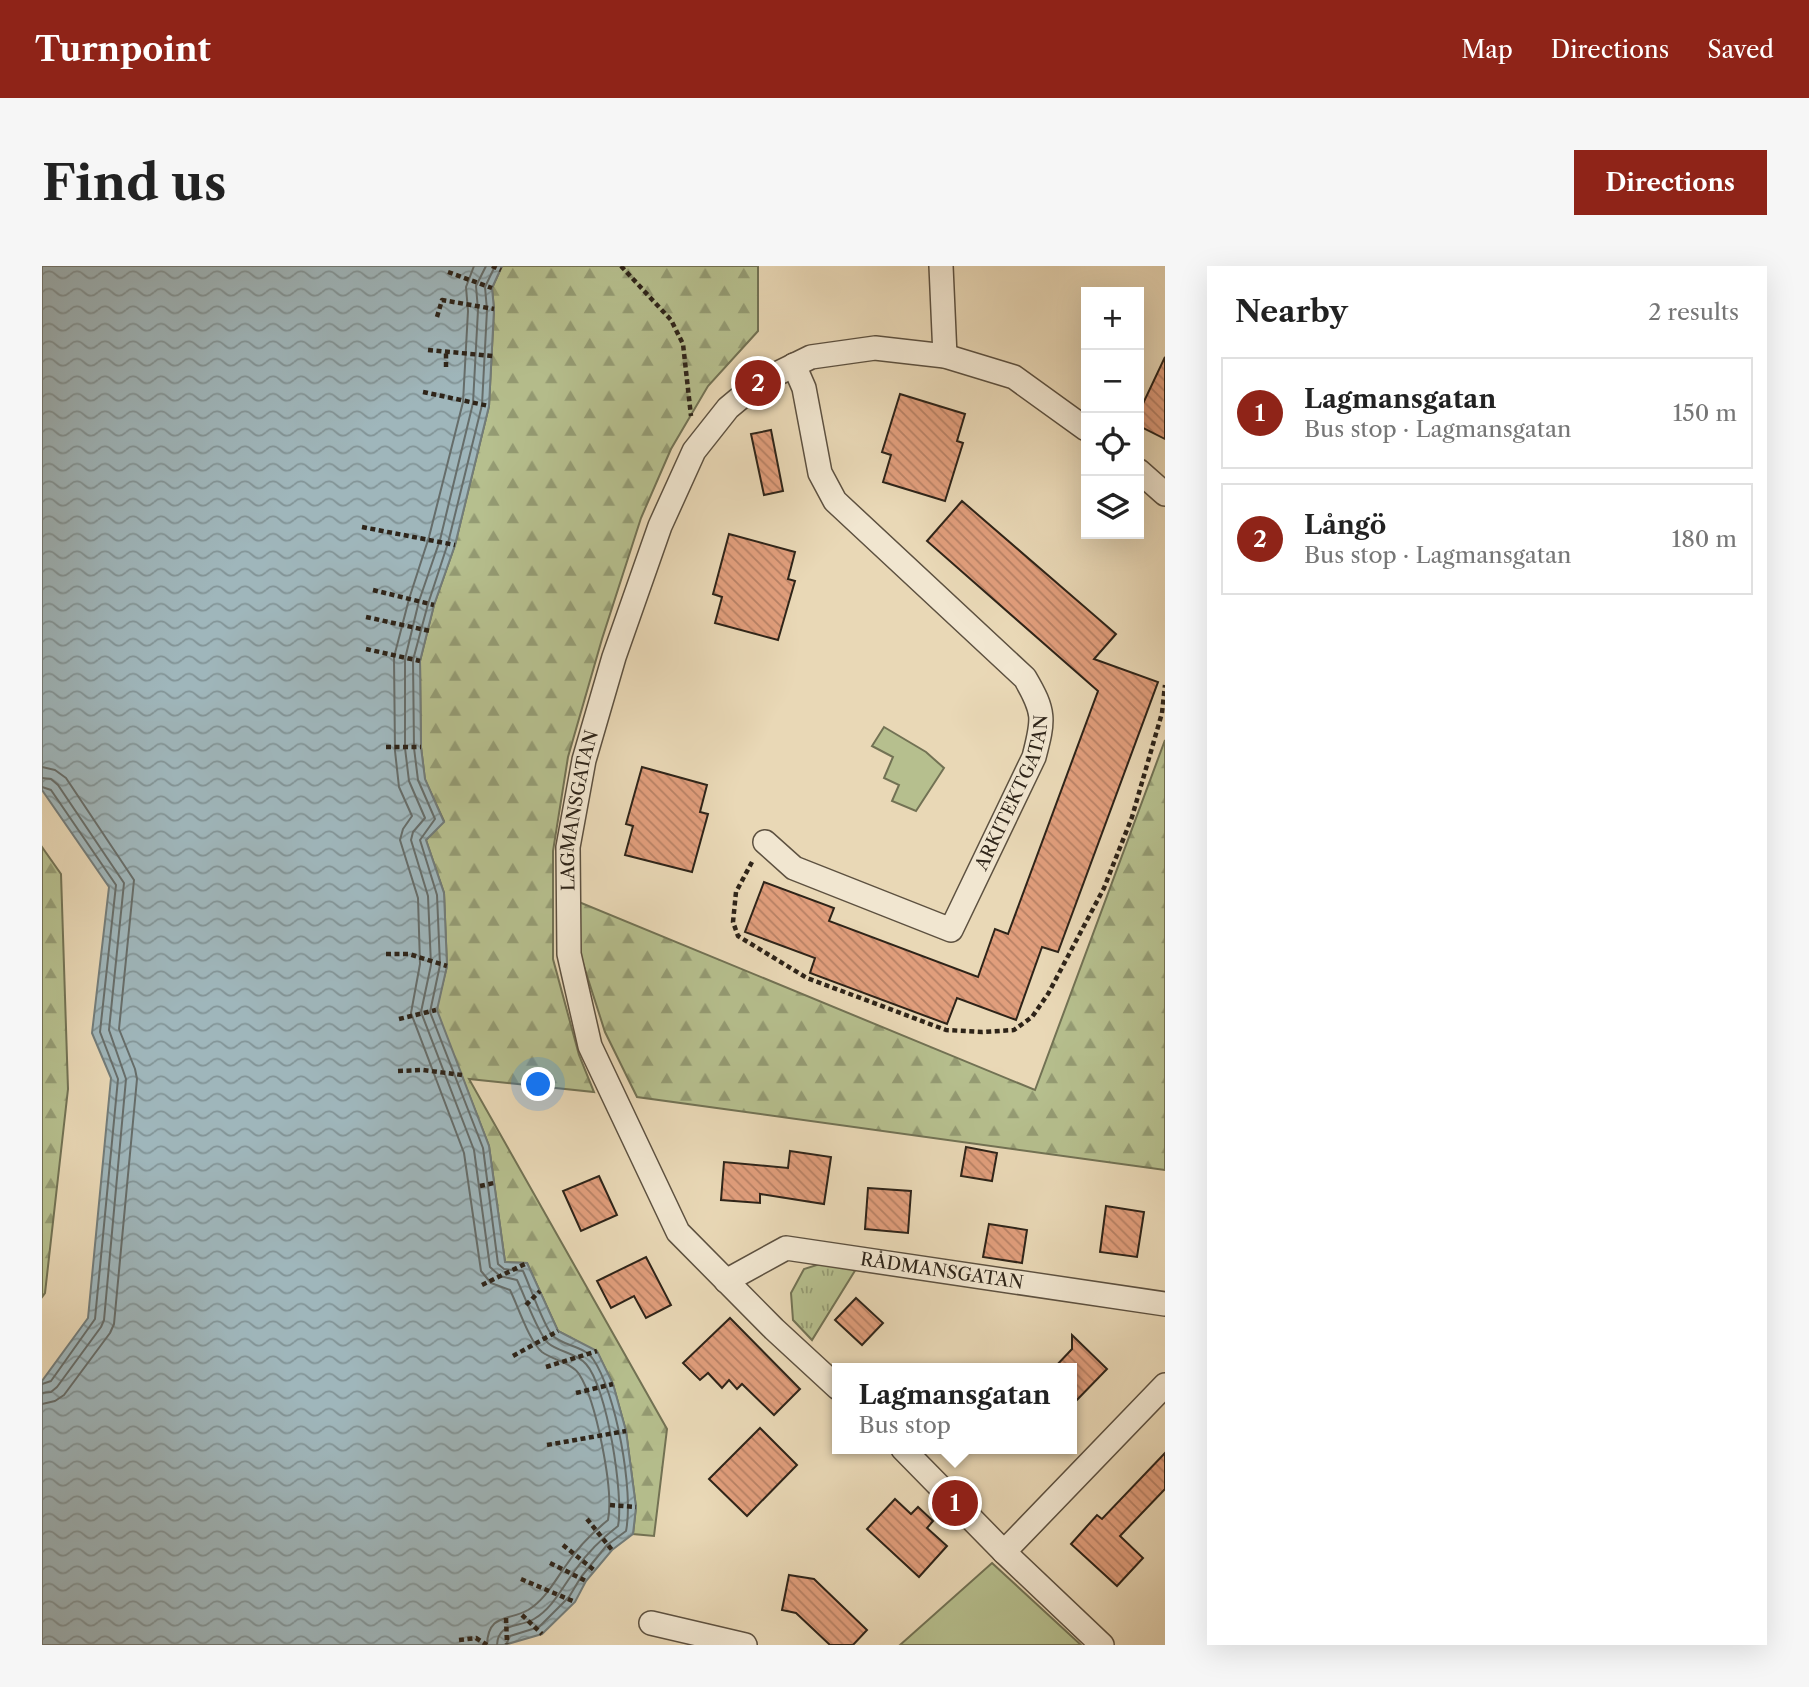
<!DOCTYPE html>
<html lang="en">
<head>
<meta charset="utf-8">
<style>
  body { margin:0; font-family:"Libre Caslon Text",serif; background:#f6f6f6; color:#222 }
  .controls { position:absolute; right:21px; top:21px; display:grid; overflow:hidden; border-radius:0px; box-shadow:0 7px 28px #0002 }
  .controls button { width:63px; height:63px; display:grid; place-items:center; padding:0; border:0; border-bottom:2px solid #e0e0e0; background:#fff; color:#222; font:35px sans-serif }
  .you { position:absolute; left:497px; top:819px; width:24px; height:24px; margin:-18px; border:5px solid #fff; border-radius:50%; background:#1a73e8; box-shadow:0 0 0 10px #1a73e833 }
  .badge { display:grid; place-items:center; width:46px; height:46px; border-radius:50%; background:#8f2418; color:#fff; font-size:23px; font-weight:700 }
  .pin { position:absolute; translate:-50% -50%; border:4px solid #fff; box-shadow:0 2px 7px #0006 }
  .popup { position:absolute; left:790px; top:1097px; width:245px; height:91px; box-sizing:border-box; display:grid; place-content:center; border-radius:0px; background:#fff; filter:drop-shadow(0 2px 5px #0005); font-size:23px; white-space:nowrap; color:#767676 }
  .popup b { font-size:26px; color:#222 }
  .popup::after { content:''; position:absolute; left:50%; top:100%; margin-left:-14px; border:14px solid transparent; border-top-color:#fff }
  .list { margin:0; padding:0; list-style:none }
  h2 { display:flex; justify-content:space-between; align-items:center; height:91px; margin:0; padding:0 28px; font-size:30px }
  h2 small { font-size:23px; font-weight:400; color:#767676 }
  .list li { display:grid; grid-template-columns:46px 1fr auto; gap:21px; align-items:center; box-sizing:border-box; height:112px; margin:0 14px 14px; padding:0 14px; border:2px solid #e0e0e0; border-radius:0px }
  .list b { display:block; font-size:26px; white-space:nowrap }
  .list p { margin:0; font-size:23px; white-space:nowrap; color:#767676 }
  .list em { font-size:23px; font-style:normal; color:#767676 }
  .icon { flex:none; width:38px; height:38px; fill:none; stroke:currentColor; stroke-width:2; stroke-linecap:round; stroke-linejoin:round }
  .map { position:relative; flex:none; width:1123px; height:1379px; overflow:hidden; border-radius:0px }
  header { display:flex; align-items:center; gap:42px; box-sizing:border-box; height:98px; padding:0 35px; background:#8f2418; color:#fff }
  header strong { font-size:33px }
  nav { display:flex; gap:38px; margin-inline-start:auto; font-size:24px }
  .intro { display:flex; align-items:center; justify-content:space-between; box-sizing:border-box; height:168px; padding:0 42px }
  h1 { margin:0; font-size:49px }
  .button { padding:18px 32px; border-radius:0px; background:#8f2418; color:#fff; font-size:24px; font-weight:700 }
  main { display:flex; gap:42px; padding:0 42px }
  aside { flex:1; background:#fff; border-radius:0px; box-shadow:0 7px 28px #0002 }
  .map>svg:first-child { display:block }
</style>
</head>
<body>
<header>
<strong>Turnpoint</strong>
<nav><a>Map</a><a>Directions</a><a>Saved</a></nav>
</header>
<div class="intro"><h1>Find us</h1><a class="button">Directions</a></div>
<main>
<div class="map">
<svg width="1123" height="1379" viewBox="0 0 1123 1379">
  <defs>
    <pattern id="grass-tufts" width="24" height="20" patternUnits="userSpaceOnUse" patternTransform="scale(1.75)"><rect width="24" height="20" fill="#b6bf8e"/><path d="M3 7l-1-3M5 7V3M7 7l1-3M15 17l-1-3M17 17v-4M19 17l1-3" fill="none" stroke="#949b73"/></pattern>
    <pattern id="forest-firs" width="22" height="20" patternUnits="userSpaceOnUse" patternTransform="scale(1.75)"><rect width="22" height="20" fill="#b6bf8e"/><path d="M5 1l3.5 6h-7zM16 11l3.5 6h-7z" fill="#949b73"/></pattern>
    <pattern id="water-waves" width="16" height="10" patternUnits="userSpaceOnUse" patternTransform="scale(1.75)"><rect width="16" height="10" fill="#9fb6bb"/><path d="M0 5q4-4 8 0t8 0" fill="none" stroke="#829497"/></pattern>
    <pattern id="building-back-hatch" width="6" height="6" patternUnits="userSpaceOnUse" patternTransform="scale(1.75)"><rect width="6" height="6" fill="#e19e7c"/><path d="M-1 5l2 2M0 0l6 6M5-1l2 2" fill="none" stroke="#b78165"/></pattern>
  </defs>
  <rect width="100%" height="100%" fill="#e9d8b6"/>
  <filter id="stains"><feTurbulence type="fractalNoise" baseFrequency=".00286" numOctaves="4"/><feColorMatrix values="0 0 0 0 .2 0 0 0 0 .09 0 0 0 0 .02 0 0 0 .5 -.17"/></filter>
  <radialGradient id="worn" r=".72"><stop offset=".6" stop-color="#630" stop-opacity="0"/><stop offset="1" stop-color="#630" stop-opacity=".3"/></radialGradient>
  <!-- grass -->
  <polygon fill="url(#grass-tufts)" stroke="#727254" stroke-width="2" points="784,996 814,1003 770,1074 751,1054 749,1027 762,1003"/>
  <!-- forest -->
  <g fill="url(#forest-firs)" stroke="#727254" stroke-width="2">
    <polygon points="460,0 716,0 716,65 666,120 629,183 599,252 560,373 526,491 511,585 511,693 537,789 552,826 427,813 625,1163 612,1270 591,1268 594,1241 584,1165 571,1118 555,1086 516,1065 485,997 463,996 447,880 394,744 405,700 402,627 384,574 402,555 383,514 379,481 378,395 392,339 413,279 447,140 452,43 450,22"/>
    <polygon points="1123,474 1123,904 595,831 563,766 538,688 537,636 993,824"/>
    <polygon points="0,581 19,608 26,823 3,1027 0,1031"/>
  </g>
  <!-- park -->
  <g fill="#b6bf8e" stroke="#727254" stroke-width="2">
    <polygon points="842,461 884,486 902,502 874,545 850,535 857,519 842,512 851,491 830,480"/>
    <polygon points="950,1297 1039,1379 858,1379"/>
  </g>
  <!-- water -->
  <polygon fill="url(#water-waves)" stroke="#727c7a" stroke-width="2" points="0,0 460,0 450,22 452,43 447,140 413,279 392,339 378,395 379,481 383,513 402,556 384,574 402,627 405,700 395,744 447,880 463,996 485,997 516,1065 555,1085 571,1118 584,1165 594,1241 591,1268 570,1284 544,1315 533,1336 500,1368 462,1379 0,1379 0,1115 46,1052 69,812 50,767 67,621 0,524"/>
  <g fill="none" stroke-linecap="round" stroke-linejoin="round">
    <!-- shore -->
    <g stroke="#666d6a" stroke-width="2">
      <path d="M432 0 424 21 426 45 421 136 387 271 367 333 352 391 353 485 357 521 370 550 361 563 358 574 376 632 378 698 369 747 422 887 439 1005 449 1017 468 1024C476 1040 487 1075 500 1086 511 1094 530 1097 537 1108 554 1134 572 1224 566 1254 550 1267 536 1281 525 1298 513 1314 504 1333 486 1344 467 1355 446 1347 445 1379"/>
      <path d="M444 0 434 20 436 44 431 137 398 274 377 335 363 393V482L367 515 383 552 371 566 369 574 386 630 389 699 379 746 432 884 448 1001 458 1010 475 1014C482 1028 496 1068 506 1077 516 1086 535 1087 544 1098 565 1121 582 1230 576 1260 559 1273 546 1286 534 1303 521 1320 511 1342 492 1353 477 1362 456 1356 455 1379"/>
      <path d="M453 0 443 21 445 44 440 139 406 277 386 338 371 394 372 482 376 514 393 553 378 574 395 629 398 699 388 746 441 882 456 998 462 1003 481 1005C488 1020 501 1058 510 1069 520 1080 543 1080 551 1093 574 1126 592 1226 584 1265L565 1279 539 1311 527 1331 497 1361 468 1370 464 1379"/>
      <polyline points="0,501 13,504 24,512 92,614 77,763 93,803 95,813 72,1058 68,1067 22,1129 13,1135 0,1138"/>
      <polyline points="0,512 9,513 16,519 82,617 67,764 84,813 62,1054 59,1061 15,1121 9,1126 0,1127"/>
      <polyline points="0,521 9,524 74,619 58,766 76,813 53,1053 9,1115 0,1118"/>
    </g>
  </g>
  <!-- building -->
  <g fill="url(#building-back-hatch)" stroke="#2e2419" stroke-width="2">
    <polygon points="1123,91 1123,173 1097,160 1097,146"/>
    <polygon points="858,128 923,148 915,175 921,177 903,235 841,216 849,189 840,186"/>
    <polygon points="729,164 741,225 722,229 709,168"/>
    <polygon points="920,235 1074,368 1052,393 1116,416 1016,686 1000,681 974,754 915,732 905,758 768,707 773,692 703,666 722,616 792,642 787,655 936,711 953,663 966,668 1056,425 885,275"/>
    <polygon points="687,268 753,286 746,313 753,315 736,374 673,357 680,331 671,328"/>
    <polygon points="600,501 665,519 658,546 666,548 650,606 583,589 591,560 584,558"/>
    <polygon points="924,881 955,887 950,915 919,910"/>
    <polygon points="748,885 789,891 782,938 718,928 718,937 679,934 682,896 746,902"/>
    <polygon points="557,910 575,949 539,965 521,925"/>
    <polygon points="826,922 869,925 866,967 823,963"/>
    <polygon points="1064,940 1102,946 1095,991 1058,986"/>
    <polygon points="947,958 985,964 980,997 941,991"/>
    <polygon points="604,991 629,1039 604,1052 592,1030 569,1042 555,1015"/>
    <polygon points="814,1032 841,1057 820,1079 793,1054"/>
    <polygon points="688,1052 758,1123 732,1149 700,1118 695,1123 687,1114 680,1122 666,1107 658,1114 641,1097"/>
    <polygon points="1030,1069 1065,1103 1030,1139 1030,1102 1012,1102 1030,1083"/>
    <polygon points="718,1162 755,1199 705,1250 667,1213"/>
    <polygon points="1123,1187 1123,1223 1078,1270 1101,1292 1075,1320 1029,1278 1055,1249 1060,1253"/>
    <polygon points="853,1233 869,1248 876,1241 891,1255 885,1262 905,1280 877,1311 825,1263"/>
    <polygon points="747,1309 772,1313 825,1364 811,1379 788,1379 754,1347 740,1344"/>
  </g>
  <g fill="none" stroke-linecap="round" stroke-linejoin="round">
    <defs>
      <g id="street">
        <polyline points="899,0 903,90"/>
        <polyline points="1097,205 1123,228"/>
        <path id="s1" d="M723 576 752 602 909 664 992 491C1002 453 1003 446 983 412L793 235 778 207 762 122 752 99"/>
        <path id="s2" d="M684 1015 744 982 1123 1038"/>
        <path id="s3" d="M796 1122 732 1063 636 966 548 780 527 688 526 581 542 494 572 391 618 260 652 185 686 142 716 117 769 91 833 82 903 90 972 111 1044 163"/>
        <polyline points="861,1183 962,1286 1060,1379"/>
        <polyline points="962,1286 1123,1119"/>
        <polyline points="609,1357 703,1379"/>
      </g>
    </defs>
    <!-- street casing -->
    <use href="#street" stroke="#5d5140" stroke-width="26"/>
    <!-- path -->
    <g stroke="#2e2419" stroke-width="4.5" stroke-dasharray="5 3.5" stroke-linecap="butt">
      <polyline points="450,0 459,4"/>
      <polyline points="579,0 629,54 641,78 649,150"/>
      <polyline points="406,6 450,22"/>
      <polyline points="395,51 400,34 452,43"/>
      <polyline points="386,84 451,90"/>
      <polyline points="404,101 404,85"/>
      <polyline points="381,126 447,140"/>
      <polyline points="320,261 413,279"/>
      <polyline points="331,324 392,339"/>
      <polyline points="324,351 388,365"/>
      <polyline points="324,383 378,395"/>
      <polyline points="344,481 379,481"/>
      <polyline points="710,596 694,626 691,656 696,670 765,712 904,764 940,766 972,764 990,751 1006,728 1062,622 1090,551 1120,447 1123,419"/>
      <polyline points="344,688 367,688 405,700"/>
      <polyline points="357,753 394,744"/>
      <polyline points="356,805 381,804 420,809"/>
      <polyline points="438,920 452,917"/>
      <polyline points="440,1019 485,997"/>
      <polyline points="484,1039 498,1025"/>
      <polyline points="471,1090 516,1065"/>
      <polyline points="504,1101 555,1085"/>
      <polyline points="534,1127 571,1118"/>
      <polyline points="505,1179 584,1165"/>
      <polyline points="568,1239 594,1241"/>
      <polyline points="545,1253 570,1284"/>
      <polyline points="521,1279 552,1304"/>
      <polyline points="508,1297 544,1315"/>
      <polyline points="479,1313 533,1336"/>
      <polyline points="480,1349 500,1368"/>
      <polyline points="464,1352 465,1378"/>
      <polyline points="417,1374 434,1372 445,1379"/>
    </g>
    <!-- street -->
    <use href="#street" stroke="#f1e6d0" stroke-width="23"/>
  </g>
  <g text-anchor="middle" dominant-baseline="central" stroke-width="5" stroke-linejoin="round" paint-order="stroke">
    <!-- street labels -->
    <g font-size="18" fill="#2e2419" stroke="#f1e6d0">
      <text stroke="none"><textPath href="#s1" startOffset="359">ARKITEKTGATAN</textPath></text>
      <text stroke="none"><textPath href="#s3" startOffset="668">LAGMANSGATAN</textPath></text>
      <text stroke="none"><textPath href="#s2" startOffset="226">RÅDMANSGATAN</textPath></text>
    </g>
  </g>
  <rect width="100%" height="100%" filter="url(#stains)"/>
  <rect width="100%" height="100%" fill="url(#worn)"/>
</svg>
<div class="controls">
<button>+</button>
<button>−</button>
<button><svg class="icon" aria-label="locate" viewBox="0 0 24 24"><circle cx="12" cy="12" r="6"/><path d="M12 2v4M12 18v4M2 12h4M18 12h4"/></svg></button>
<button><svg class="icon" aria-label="layers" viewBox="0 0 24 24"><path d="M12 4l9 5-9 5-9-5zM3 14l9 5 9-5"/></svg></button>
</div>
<div class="you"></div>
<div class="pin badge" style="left:913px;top:1237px">1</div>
<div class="popup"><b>Lagmansgatan</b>Bus stop</div>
<div class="pin badge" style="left:716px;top:117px">2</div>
</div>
<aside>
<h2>Nearby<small>2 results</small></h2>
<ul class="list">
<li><span class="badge">1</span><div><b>Lagmansgatan</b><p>Bus stop · Lagmansgatan</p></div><em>150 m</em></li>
<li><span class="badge">2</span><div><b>Långö</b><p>Bus stop · Lagmansgatan</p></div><em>180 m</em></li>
</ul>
</aside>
</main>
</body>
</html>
